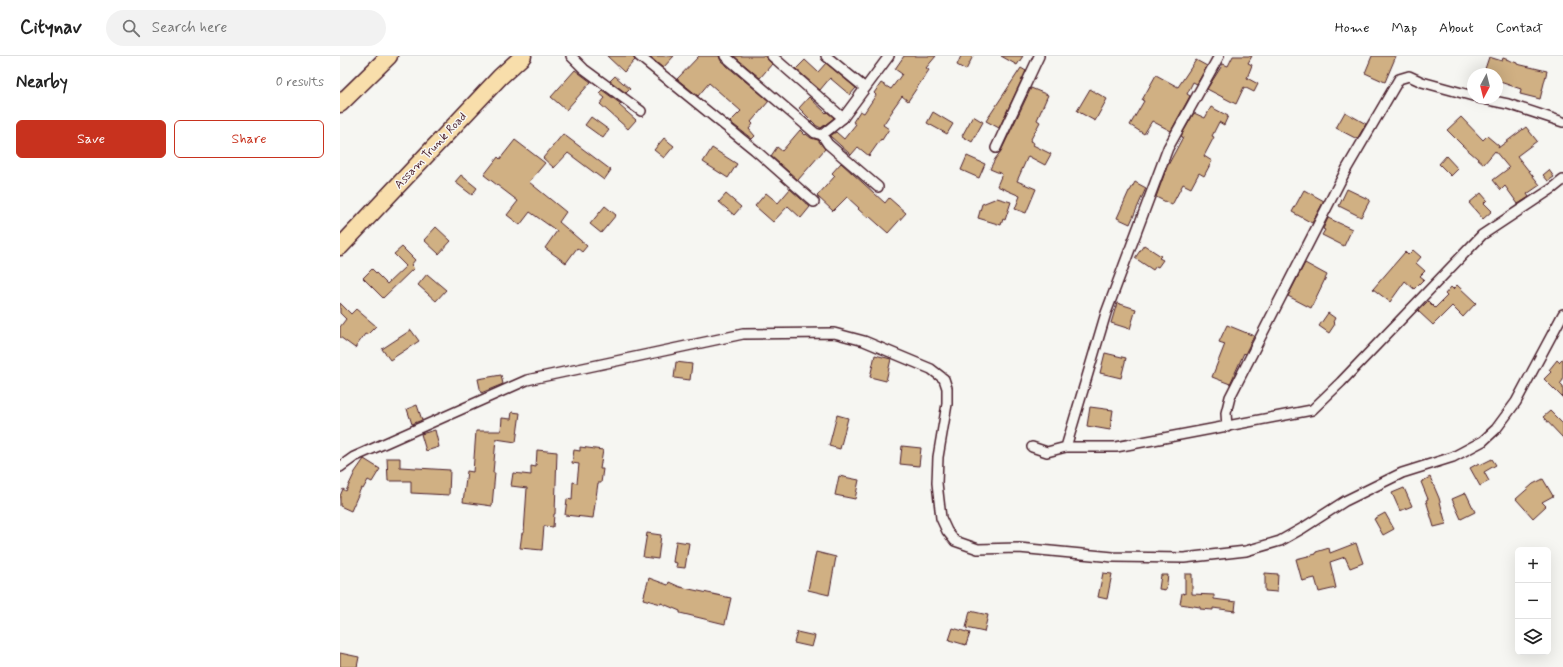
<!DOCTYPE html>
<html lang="en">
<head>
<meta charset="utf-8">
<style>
  body { margin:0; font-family:Mynerve,sans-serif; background:#f2f2f2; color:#222 }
  .controls { position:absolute; right:12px; bottom:12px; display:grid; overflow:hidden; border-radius:6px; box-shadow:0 4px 16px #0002 }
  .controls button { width:36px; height:36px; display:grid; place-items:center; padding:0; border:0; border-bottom:1px solid #e0e0e0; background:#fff; color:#222; font:20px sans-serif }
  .compass { position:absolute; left:1127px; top:12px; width:36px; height:36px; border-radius:50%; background:#fff; box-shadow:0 4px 16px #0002; rotate:187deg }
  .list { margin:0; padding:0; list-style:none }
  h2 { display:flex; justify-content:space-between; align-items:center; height:52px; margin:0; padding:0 16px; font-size:17px }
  h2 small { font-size:13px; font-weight:400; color:#767676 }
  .actions { display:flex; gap:8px; padding:12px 16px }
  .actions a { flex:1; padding:9px 0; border:1px solid #c8321e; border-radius:6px; text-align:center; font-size:14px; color:#c8321e }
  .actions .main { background:#c8321e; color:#fff }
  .icon { flex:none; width:22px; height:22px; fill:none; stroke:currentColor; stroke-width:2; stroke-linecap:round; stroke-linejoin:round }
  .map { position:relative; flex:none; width:1223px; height:611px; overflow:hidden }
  header { display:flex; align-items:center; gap:24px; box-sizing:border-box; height:56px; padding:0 20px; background:#fff; border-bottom:1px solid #e0e0e0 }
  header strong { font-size:19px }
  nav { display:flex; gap:22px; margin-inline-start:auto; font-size:14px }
  .search { width:280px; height:36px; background:#f2f2f2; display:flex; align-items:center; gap:10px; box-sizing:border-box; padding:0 14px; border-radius:22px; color:#767676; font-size:15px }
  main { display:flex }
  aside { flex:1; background:#fff }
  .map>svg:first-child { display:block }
</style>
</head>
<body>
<header>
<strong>Citynav</strong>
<div class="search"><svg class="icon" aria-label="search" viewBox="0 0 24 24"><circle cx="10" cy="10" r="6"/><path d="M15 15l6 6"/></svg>Search here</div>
<nav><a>Home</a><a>Map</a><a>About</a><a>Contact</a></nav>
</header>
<main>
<aside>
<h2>Nearby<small>0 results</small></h2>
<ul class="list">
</ul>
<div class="actions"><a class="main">Save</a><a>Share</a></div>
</aside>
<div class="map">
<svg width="1223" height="611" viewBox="0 0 1223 611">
  <rect width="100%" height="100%" fill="#f6f6f2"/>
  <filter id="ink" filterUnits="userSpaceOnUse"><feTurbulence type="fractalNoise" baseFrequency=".025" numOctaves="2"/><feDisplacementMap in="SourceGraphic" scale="8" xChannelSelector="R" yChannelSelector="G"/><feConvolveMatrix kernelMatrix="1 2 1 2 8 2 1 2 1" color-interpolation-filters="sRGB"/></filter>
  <g filter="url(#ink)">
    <!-- building -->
    <g fill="#d0b083" stroke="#4a1f2b">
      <polygon points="267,0 293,0 295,4 284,16"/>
      <polygon points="309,0 334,0 323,12"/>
      <polygon points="359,0 379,0 381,5 429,45 411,66 413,68 409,73 415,80 412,83 390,66 401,55 369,27 358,40 337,23"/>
      <polygon points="394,0 426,0 428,4 432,8 420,22"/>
      <polygon points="564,0 596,0 586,12 589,14 568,45 562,40 552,54 553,54 543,69 549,73 542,84 541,83 529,100 518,91 511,99 490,80 496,76 504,83 516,68 513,66 520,55 524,57 536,39 534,37 541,27 551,33 562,18 555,13"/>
      <polygon points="621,0 633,0 626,14 617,9"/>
      <polygon points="661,0 683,0 677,9"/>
      <polygon points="893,0 912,0 908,7 912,9 907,22 918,28 914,36 904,31 896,48 867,33 883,8 888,10"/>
      <polygon points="1032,0 1056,0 1045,26 1025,17"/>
      <polygon points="1149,1 1162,5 1163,2 1177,7 1177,8 1207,15 1200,43 1180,38 1181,33 1157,25 1157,17 1145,13"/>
      <polygon points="465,4 478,16 486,7 516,32 510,39 490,22 480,34 456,13"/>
      <polygon points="856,4 867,10 857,28 853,26 847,38 850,40 831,75 812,65 804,78 790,69 804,45 802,44 816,19 838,31"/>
      <polygon points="681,12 686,15 659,72 646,65"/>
      <polygon points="235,14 251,26 226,54 211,41"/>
      <polygon points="275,20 290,33 286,37 270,25"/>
      <polygon points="691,32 708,39 697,64 700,66 690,85 694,87 693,89 711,98 705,109 688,100 677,125 696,133 686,157 675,153 680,140 657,130 662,118 650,113 655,103 661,95"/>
      <polygon points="750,33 767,43 755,65 737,55"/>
      <polygon points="262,34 281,48 279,49 296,64 288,73 260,48 265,42 259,37"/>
      <polygon points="469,41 486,57 487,56 494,62 481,72 475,69 475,68 459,52"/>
      <polygon points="871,51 888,60 884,69 879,66 872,80 874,81 864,100 872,105 864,120 859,117 851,132 843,128 832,149 816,141 827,111 843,81 841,80 854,57 865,62"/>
      <polygon points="593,56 613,68 607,78 587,67"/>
      <polygon points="1005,56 1026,68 1017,83 996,72"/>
      <polygon points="633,60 643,66 632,86 622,80"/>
      <polygon points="251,61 269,74 263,82 245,69"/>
      <polygon points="1121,61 1143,84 1147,80 1159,90 1158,92 1186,71 1197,85 1177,100 1200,129 1187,138 1189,141 1178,148 1165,130 1161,134 1153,124 1169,112 1155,95 1144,108 1123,90 1107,74"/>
      <polygon points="460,74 465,79 466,78 471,82 478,84 485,93 458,124 431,100 437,91 442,95"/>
      <polygon points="223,78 271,114 264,124 228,97 214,112 203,102"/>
      <polygon points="324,82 334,90 324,102 314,94"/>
      <polygon points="175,84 205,107 189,126 226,156 219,166 247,190 242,196 237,192 226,207 205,192 217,175 190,156 180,169 167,159 178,145 144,119 158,101 160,103"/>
      <polygon points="372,92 397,108 388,122 363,106"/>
      <polygon points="627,100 645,108 639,122 621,114"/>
      <polygon points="1106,100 1118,113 1111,120 1099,108"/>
      <polygon points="501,107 545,147 549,142 566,157 548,177 529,160 528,162 518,153 519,152 507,141 493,155 477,140 495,120 492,117"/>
      <polygon points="1209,114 1214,121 1208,125 1203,119"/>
      <polygon points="121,119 137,132 132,139 115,126"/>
      <polygon points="795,126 806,132 790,168 777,162 789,135 790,135"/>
      <polygon points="450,133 470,151 461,162 448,150 433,166 415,150 426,137 438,147"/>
      <polygon points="1007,133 1030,144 1021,161 999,150"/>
      <polygon points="964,134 984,145 972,167 952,156"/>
      <polygon points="1141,137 1147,144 1144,147 1152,155 1143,163 1129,147"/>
      <polygon points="386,138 401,151 394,159 379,146"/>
      <polygon points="657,142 671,146 665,164 663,163 661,169 638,162 642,148"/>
      <polygon points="265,150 276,159 261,177 250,168"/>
      <polygon points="988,162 1012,173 1004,190 982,179 985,174 983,173"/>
      <polygon points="96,171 111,185 99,198 84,184"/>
      <polygon points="804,189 821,200 819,202 823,204 818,211 816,210 813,214 795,202"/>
      <polygon points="62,191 75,204 71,209 74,212 43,242 23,222 32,213 47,228 66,210 54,198"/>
      <polygon points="1073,194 1081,201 1076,207 1085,215 1080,220 1084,223 1074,233 1065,225 1050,246 1033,233 1065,196 1068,199"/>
      <polygon points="965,207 987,219 971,252 948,240"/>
      <polygon points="87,218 106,234 96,245 78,229"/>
      <polygon points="1117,229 1136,247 1123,261 1112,250 1093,269 1078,255 1088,245 1095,252 1107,240 1105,238 1111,231 1113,233"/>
      <polygon points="0,247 11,258 16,253 36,270 27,279 25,278 15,292 0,281 0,271 6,263 0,257"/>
      <polygon points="777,247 796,253 790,273 771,267"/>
      <polygon points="988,257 995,262 993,266 995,268 989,277 979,270"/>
      <polygon points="887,269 914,280 905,298 904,297 890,328 872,321 885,288 879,286"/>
      <polygon points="71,274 79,285 50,304 42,293"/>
      <polygon points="765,297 786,302 781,322 760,317"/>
      <polygon points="535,299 551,303 546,325 530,321"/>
      <polygon points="1223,302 1223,324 1220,328 1223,331 1223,342 1204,323 1211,316 1209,314 1217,304 1219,306"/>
      <polygon points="336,306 352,308 350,324 334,322"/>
      <polygon points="161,319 163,328 141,337 138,323"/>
      <polygon points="77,349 82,364 72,368 67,353"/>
      <polygon points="750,351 773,354 770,374 747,370"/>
      <polygon points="1210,355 1223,368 1223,382 1203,361"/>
      <polygon points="172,356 180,357 176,386 156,383 153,417 155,417 152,450 123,446 127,415 133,416 136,375 161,375 162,362 171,363"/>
      <polygon points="497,359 508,362 500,393 489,390"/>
      <polygon points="95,374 99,391 86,395 81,378"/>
      <polygon points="562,390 581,392 579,410 560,408"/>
      <polygon points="240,391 263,394 260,413 263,413 261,427 258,427 253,462 225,459 227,443 232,444 233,426 237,427 239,408 232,407 234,394 240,395"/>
      <polygon points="197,394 217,396 215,458 214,458 213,471 204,470 202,494 180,492 182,477 184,477 187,432 171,430 173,417 191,419 191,410 196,411"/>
      <polygon points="47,402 60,402 60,411 110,414 109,439 71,437 71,425 48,425"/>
      <polygon points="24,403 40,413 32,426 28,424 23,433 21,432 11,455 0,450 0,440 3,433 6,435 15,416"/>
      <polygon points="1152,403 1156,409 1144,416 1149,425 1140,430 1130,412 1139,407 1140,409"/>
      <polygon points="499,420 519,424 515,443 495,439"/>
      <polygon points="1090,421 1099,442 1106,468 1094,471 1086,444 1088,443 1081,426"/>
      <polygon points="1203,423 1213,440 1202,446 1206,450 1193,462 1176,443 1193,428"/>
      <polygon points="1064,432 1072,450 1060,455 1052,437"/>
      <polygon points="1126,437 1135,456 1121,463 1112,443"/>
      <polygon points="1045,457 1054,473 1043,479 1034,463"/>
      <polygon points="307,477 321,479 318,503 303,501"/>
      <polygon points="336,485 349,487 345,512 336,511 337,507 333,506"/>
      <polygon points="1016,487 1023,507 1010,512 1005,501 990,506 996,532 979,536 975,522 962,525 956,503 976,498 976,496 989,492 990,497"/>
      <polygon points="476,496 496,501 489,539 468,534"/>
      <polygon points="763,517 772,518 767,543 758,541"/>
      <polygon points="925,517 938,518 937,536 925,535"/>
      <polygon points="845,518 852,518 852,538 874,539 874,543 896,546 895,555 873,552 873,554 860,553 860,551 840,548 842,537 845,538"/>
      <polygon points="821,519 828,519 826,534 819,533"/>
      <polygon points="309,522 328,529 329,526 340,531 391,542 385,568 340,557 340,555 321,547 321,548 303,543"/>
      <polygon points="630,555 648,559 644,576 626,572"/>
      <polygon points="613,572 630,577 626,589 609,584"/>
      <polygon points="457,576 475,580 472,591 454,587"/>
      <polygon points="0,597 19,601 17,611 0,611"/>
    </g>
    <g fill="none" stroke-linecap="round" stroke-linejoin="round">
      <defs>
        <g id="street">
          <polyline points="231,0 244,13 301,55"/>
          <polyline points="299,0 415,94 474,146"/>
          <polyline points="385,0 475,77 482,79 488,88 538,131"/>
          <polyline points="432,0 503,62"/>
          <polyline points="486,0 525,32"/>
          <polyline points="1139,42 1168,48 1223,66"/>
          <polyline points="482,79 503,62 549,0"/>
          <polyline points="656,92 699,0"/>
          <polyline points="887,371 886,357 890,341 1007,112 1059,23 1069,20 1082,26 1133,40"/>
          <polyline points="692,391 707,396 726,391 766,257 828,92 879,0"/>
          <polyline points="726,391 776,391 972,354 1001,326 1142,179 1213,132 1223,124"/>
          <polyline points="0,411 14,401 187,324 403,278 494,277 524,285 591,313 604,323 607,332 607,348 598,401 597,427 601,462 607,475 615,485 638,493 679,492 773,501 844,502 906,495 940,485 963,472 1005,445 1062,417 1113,401 1143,385 1156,373 1176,346 1223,258"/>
        </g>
        <g id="highway">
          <polyline points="0,48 49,0"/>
          <polyline points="0,191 160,21 183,0"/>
        </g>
      </defs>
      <!-- street casing -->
      <use href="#street" stroke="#4a1f2b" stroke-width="12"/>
      <!-- highway casing -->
      <use href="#highway" stroke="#4a1f2b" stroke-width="19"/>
      <!-- street -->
      <use href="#street" stroke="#f6f6f2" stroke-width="9"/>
      <!-- highway -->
      <use href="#highway" stroke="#f8deab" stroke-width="16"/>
    </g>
  </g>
  <g text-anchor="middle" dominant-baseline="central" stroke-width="3" stroke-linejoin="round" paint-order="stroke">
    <!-- street labels -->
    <g font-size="12" fill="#4a1f2b" stroke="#f6f6f2">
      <text transform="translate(91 95) rotate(-47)">Assam Trunk Road</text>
    </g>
  </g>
</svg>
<div class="controls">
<button>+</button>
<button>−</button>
<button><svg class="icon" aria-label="layers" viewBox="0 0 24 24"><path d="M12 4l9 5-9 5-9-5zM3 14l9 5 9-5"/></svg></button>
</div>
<svg class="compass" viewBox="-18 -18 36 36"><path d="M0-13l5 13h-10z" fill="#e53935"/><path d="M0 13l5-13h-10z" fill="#767676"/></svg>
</div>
</main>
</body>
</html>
